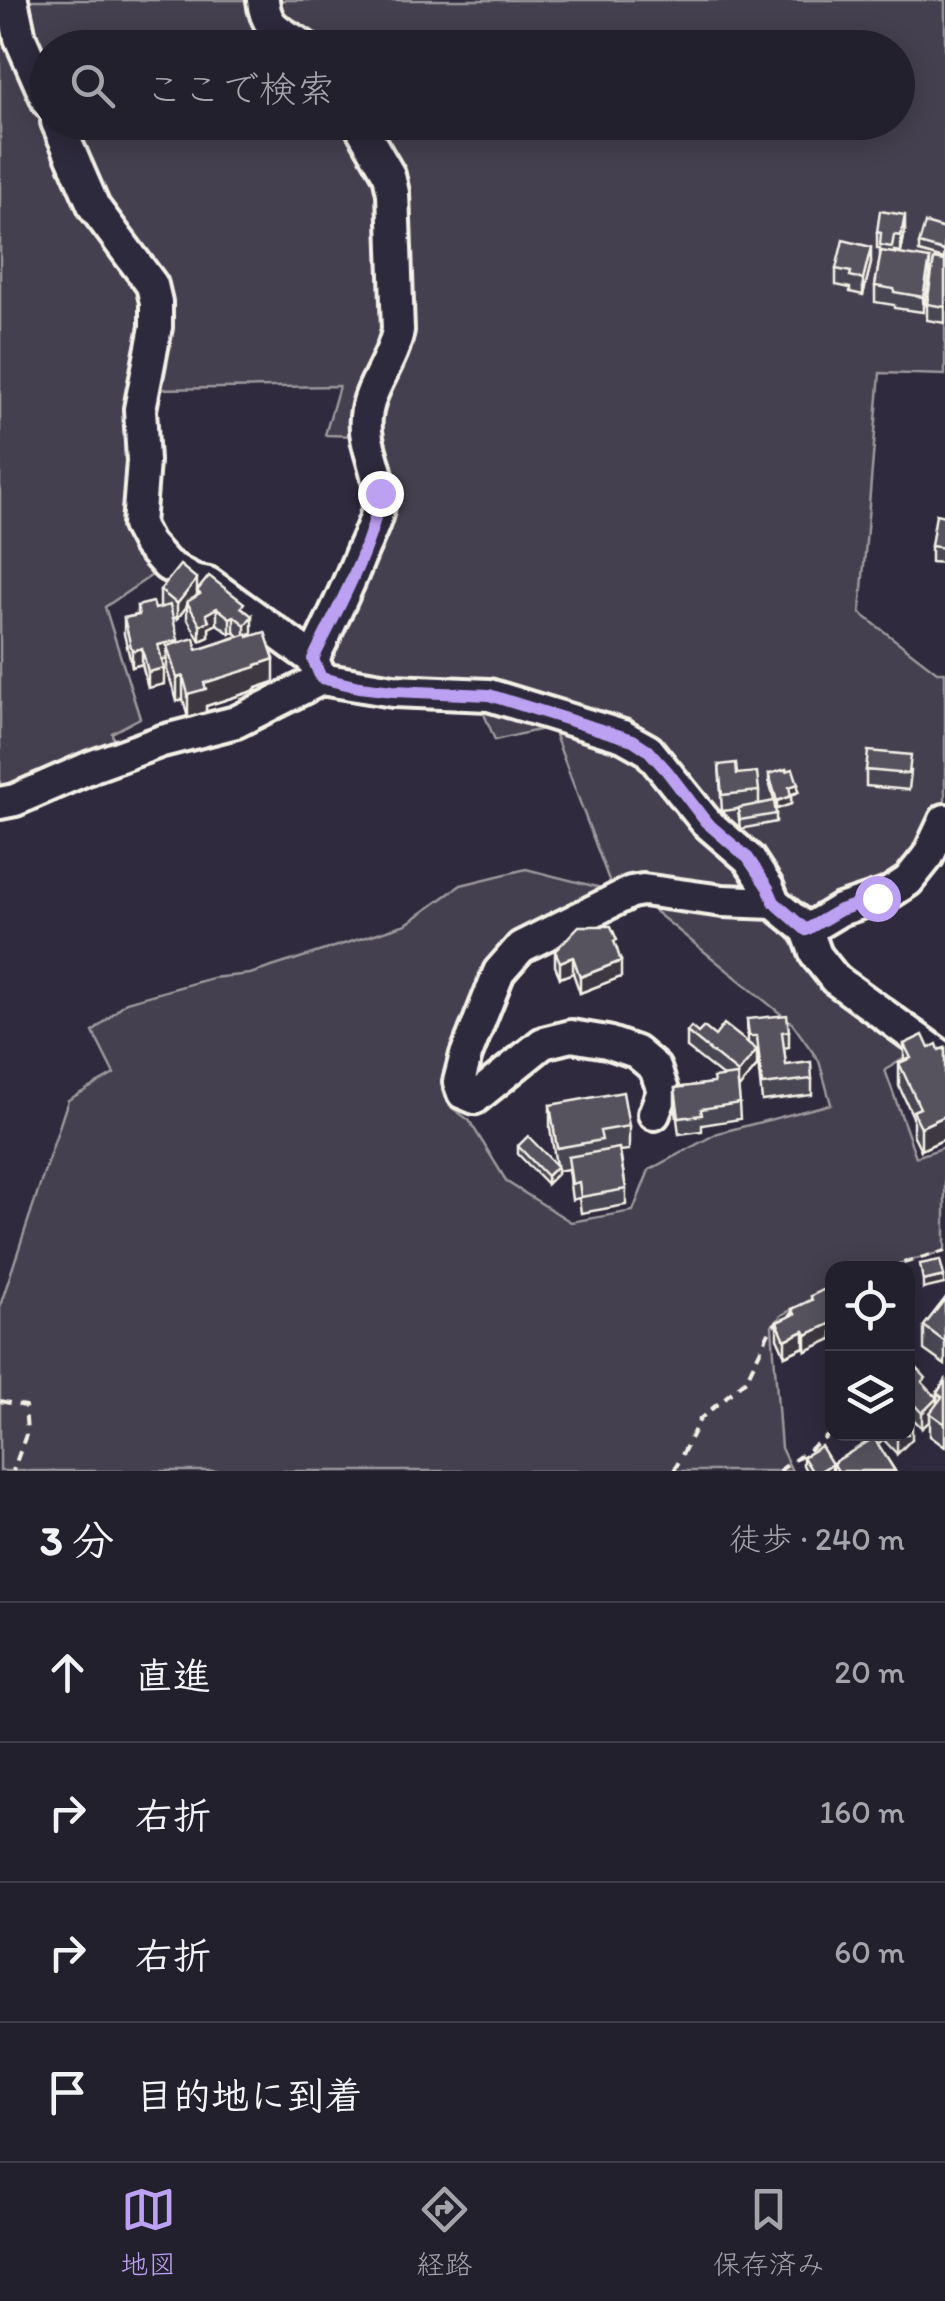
<!DOCTYPE html>
<html lang="ja">
<head>
<meta charset="utf-8">
<style>
  body { margin:0; font-family:Itim,"Klee One",sans-serif; background:#2f2d3a; color:#f1f3f6 }
  .controls { position:absolute; right:30px; bottom:30px; display:grid; overflow:hidden; border-radius:20px; box-shadow:0 5px 25px #0003 }
  .controls button { width:90px; height:90px; display:grid; place-items:center; padding:0; border:0; border-bottom:2px solid #403e4a; background:#23202e; color:#f1f3f6; font:50px sans-serif }
  .stop { position:absolute; width:30px; height:30px; margin:-22px; border:8px solid #bca0f2; border-radius:50%; background:#fff }
  .stop.end { background:#bca0f2; border-color:#fff; box-shadow:0 2px 10px #0008 }
  .list { margin:0; padding:0; list-style:none }
  h2 { display:flex; justify-content:space-between; align-items:center; height:130px; margin:0; padding:0 40px; font-size:42px }
  h2 small { font-size:32px; font-weight:400; color:#a3a3aa }
  .list li { display:grid; grid-template-columns:65px 1fr auto; gap:30px; align-items:center; box-sizing:border-box; height:140px; padding:0 40px; border-top:2px solid #403e4a }
  .list b { display:block; font-size:38px; white-space:nowrap }
  .list em { font-size:32px; font-style:normal; color:#a3a3aa }
  .icon { flex:none; width:55px; height:55px; fill:none; stroke:currentColor; stroke-width:2; stroke-linecap:round; stroke-linejoin:round }
  .map { position:relative; flex:none; width:945px; height:1471px; overflow:hidden }
  .search { position:absolute; background:#23202e; box-shadow:0 5px 25px #0003; left:30px; right:30px; top:30px; height:110px; display:flex; align-items:center; gap:25px; box-sizing:border-box; padding:0 35px; border-radius:55px; color:#a3a3aa; font-size:38px }
  .sheet { height:690px; background:#23202e }
  nav { display:flex; justify-content:space-around; align-items:center; box-sizing:border-box; height:140px; border-top:2px solid #403e4a; background:#23202e; font-size:28px; color:#a3a3aa }
  nav a { display:grid; justify-items:center; gap:5px }
  nav .on { color:#bca0f2 }
  .map>svg:first-child { display:block }
</style>
</head>
<body>
<div class="map">
<svg width="945" height="1471" viewBox="0 0 945 1471">
  <rect width="100%" height="100%" fill="#2f2a3d"/>
  <filter id="ink" filterUnits="userSpaceOnUse"><feTurbulence type="fractalNoise" baseFrequency=".01" numOctaves="2"/><feDisplacementMap in="SourceGraphic" scale="20" xChannelSelector="R" yChannelSelector="G"/><feConvolveMatrix kernelMatrix="1 2 1 2 8 2 1 2 1" color-interpolation-filters="sRGB"/></filter>
  <g filter="url(#ink)">
    <!-- green -->
    <g fill="#454050" stroke="#9c989c" stroke-width="2.5">
      <polygon points="0,0 257,0 300,47 48,48 48,122 353,123 383,176 393,330 360,436 325,435 339,386 156,389 144,519 164,567 105,607 140,718 112,733 116,752 0,808"/>
      <polygon points="267,0 945,0 945,375 880,373 860,613 937,672 945,672 945,810 907,872 804,916 641,737 322,672 381,514 371,437 401,261 363,123 898,122 898,48 311,47"/>
      <polygon points="485,700 636,747 762,891 649,881 489,970 442,1091 452,1108 469,1120 507,1182 571,1222 633,1211 649,1170 718,1133 831,1104 819,1061 792,1023 641,900 770,916 826,984 918,1050 885,1070 916,1157 945,1147 945,1251 883,1268 832,1268 832,1288 782,1315 772,1326 781,1448 792,1471 0,1471 0,1306 68,1100 114,1074 93,1032 126,1002 212,978 250,974 406,924 461,885 526,869 613,891 552,727 495,740 482,709"/>
    </g>
    <g fill="none" stroke-linecap="round" stroke-linejoin="round">
      <defs>
        <g id="minor">
          <polyline points="12,0 20,38 48,102"/>
          <path d="M263 0C266 32 283 31 306 48"/>
          <polyline points="57,122 94,207 152,285 156,302 156,327 140,409 143,461 138,525 148,544 167,565 193,580 208,583 313,659"/>
          <path d="M320 677 313 659C330 624 347 589 361 553 369 534 380 514 380 494 379 468 363 444 366 417 369 386 393 361 398 330L393 193 389 175 358 122"/>
          <polyline points="0,803 15,800 93,766 162,741 236,722 321,679 393,691 489,695 623,736 648,750 706,822 749,859 768,888 774,903 807,930 816,955 835,979 945,1059"/>
          <polyline points="807,930 840,910 888,894 908,881 928,856 945,820"/>
          <polyline points="654,1114 663,1091 655,1068 636,1052 607,1042 571,1036 543,1043 475,1098 463,1093 459,1082 466,1055 499,972 521,947 631,892 643,890 723,901 774,903"/>
        </g>
      </defs>
      <!-- minor casing -->
      <use href="#minor" stroke="#f4f1e8" stroke-width="38"/>
      <!-- path -->
      <g stroke="#f4f1e8" stroke-width="4" stroke-dasharray="10 8" stroke-linecap="butt">
        <polyline points="886,1268 945,1251"/>
        <polyline points="908,1332 914,1358 908,1365"/>
        <polyline points="0,1401 25,1406 27,1432 13,1471"/>
        <polyline points="674,1471 700,1419 746,1380 772,1326 793,1314"/>
        <polyline points="779,1471 832,1433"/>
      </g>
      <!-- minor -->
      <use href="#minor" stroke="#2f2a3d" stroke-width="30"/>
    </g>
    <!-- wall -->
    <g fill="#4a4752" stroke="#f4f1e8" stroke-width="2.5" fill-rule="evenodd">
      <polygon points="945,229 944,259 919,252 919,244"/>
      <polygon points="905,231 901,252 894,251 894,253 930,274 923,312 894,308 894,305 875,302 875,286 880,258 880,248 877,248 877,232"/>
      <polygon points="945,261 945,323 927,320 927,304"/>
      <polygon points="871,263 863,295 850,292 850,288 836,285 836,269"/>
      <polygon points="945,516 945,563 931,562 931,546"/>
      <path d="M160 590 197 595 194 597 197 595V591L244 609 252 632 248 637 274 682 256 688V690L206 706V712L188 718 183 699 177 701 167 670V658L162 660 164 684 148 688 142 664 132 667 124 634V618L137 615V606L155 609 162 607 160 606ZM187 606V618L200 641 209 637V628L217 624 230 634 234 632 239 636 197 650 178 643 172 616 177 619Z"/>
      <polygon points="719,765 737,774 759,791 759,804 776,814 776,822 740,829 738,809 722,811"/>
      <polygon points="866,770 911,771 909,790 866,786"/>
      <polygon points="769,774 798,792 791,795 791,804 777,809 769,782"/>
      <polygon points="617,949 621,977 580,993 573,973 560,978 555,966 555,951"/>
      <polygon points="747,1019 789,1031 789,1047 784,1048 786,1065 812,1079 812,1095 762,1101 757,1052 757,1066 738,1088 740,1119 702,1125 702,1131 679,1134 675,1104 675,1088 713,1083 724,1077 687,1048 687,1032 748,1043"/>
      <polygon points="904,1044 939,1050 945,1048 945,1139 921,1150 913,1134 913,1117 899,1086 899,1063 904,1061"/>
      <polygon points="550,1105 629,1126 629,1150 620,1151 626,1189 626,1205 581,1213 579,1198 572,1200 568,1169 557,1171 557,1174 547,1184 518,1154 518,1146 556,1165 550,1128"/>
      <polygon points="832,1289 832,1339 806,1351 804,1347 785,1356 777,1338 777,1322 792,1316 792,1309 811,1301 811,1296"/>
      <polygon points="945,1299 945,1365 924,1350 924,1326"/>
      <polygon points="908,1371 937,1398 937,1393 945,1381 945,1447 930,1436 930,1421 922,1428 908,1414"/>
      <polygon points="858,1434 908,1434 912,1439 897,1454 883,1439 878,1444 895,1471 833,1471 833,1463 866,1443"/>
      <polygon points="803,1457 832,1471 806,1471 803,1465"/>
    </g>
    <!-- shaded-wall -->
    <g fill="#3c3942" stroke="#f4f1e8" stroke-width="2.5">
      <polygon points="905,215 905,231 901,252 901,236"/>
      <polygon points="871,247 871,263 863,295 863,279"/>
      <polygon points="930,259 930,274 923,312 923,297"/>
      <polygon points="197,579 197,595 189,604 187,602 187,606 177,619 177,604"/>
      <polygon points="217,608 217,624 209,628 209,637 200,641 200,625 206,614"/>
      <polygon points="234,616 234,632 230,634 230,618"/>
      <polygon points="252,616 252,632 245,641 245,625"/>
      <polygon points="178,640 178,656 167,646 167,658 158,661 158,645"/>
      <polygon points="142,648 142,664 132,667 132,651"/>
      <polygon points="274,659 274,682 256,688 256,690 206,706 206,712 188,718 188,694 204,683"/>
      <polygon points="164,668 164,684 148,688 148,672"/>
      <polygon points="183,676 183,699 177,701 177,678"/>
      <polygon points="798,784 798,792 789,795 789,787"/>
      <polygon points="791,796 791,804 777,809 777,801"/>
      <polygon points="573,957 573,973 560,978 560,962"/>
      <polygon points="621,961 621,977 580,993 580,977"/>
      <polygon points="757,1050 757,1066 738,1089 738,1073"/>
      <polygon points="945,1116 945,1139 921,1150 921,1127"/>
      <polygon points="557,1166 557,1174 547,1184 547,1176"/>
      <polygon points="944,1276 944,1284 923,1289 923,1281"/>
      <polygon points="832,1323 832,1339 806,1351 806,1335"/>
      <polygon points="804,1331 804,1347 785,1356 785,1340"/>
      <polygon points="937,1398 937,1414 930,1413 930,1421 922,1428 922,1413"/>
      <polygon points="912,1423 912,1439 897,1454 897,1438 902,1434 908,1434 908,1428"/>
      <polygon points="873,1434 883,1434 883,1439 873,1449"/>
      <polygon points="832,1464 832,1471 820,1471"/>
    </g>
    <!-- building -->
    <g fill="#56525f" stroke="#f4f1e8" stroke-width="2.5">
      <polygon points="880,211 905,215 901,236 894,235 892,247 880,245 881,233 877,232"/>
      <polygon points="925,223 945,229 944,251 919,244"/>
      <polygon points="843,240 871,247 863,279 850,276 851,272 836,269"/>
      <polygon points="881,251 930,259 923,297 894,292 894,289 875,286"/>
      <polygon points="934,259 945,261 945,307 927,304"/>
      <polygon points="936,514 945,516 945,548 931,546"/>
      <polygon points="180,565 197,579 177,604 160,590"/>
      <polygon points="209,576 244,603 241,607 252,616 245,625 234,616 230,618 217,608 206,614 209,621 200,625 187,602 200,594 197,591"/>
      <polygon points="153,602 155,609 170,605 178,640 158,645 164,668 148,672 142,648 132,651 124,618 139,615 137,606"/>
      <polygon points="265,632 274,659 256,665 256,667 204,683 206,689 188,694 183,676 177,678 167,646 194,638 197,650 247,634 248,637"/>
      <polygon points="868,751 911,755 909,774 866,770"/>
      <polygon points="736,763 737,774 757,772 759,791 722,795 719,765"/>
      <polygon points="786,769 786,771 793,769 798,784 789,787 791,796 777,801 769,774"/>
      <polygon points="774,801 776,814 740,820 738,808"/>
      <polygon points="579,926 611,926 617,940 614,941 621,961 580,977 573,957 560,962 555,951"/>
      <polygon points="787,1015 789,1031 782,1032 786,1065 811,1062 812,1079 762,1085 757,1036 749,1036 747,1019"/>
      <polygon points="724,1024 757,1050 738,1073 687,1032 691,1027 698,1033 704,1027 715,1036"/>
      <polygon points="923,1035 929,1048 937,1044 939,1050 945,1048 945,1116 921,1127 913,1111 920,1108 899,1063 911,1058 904,1044"/>
      <polygon points="737,1075 740,1103 701,1109 702,1115 679,1118 675,1088 714,1083 713,1078"/>
      <polygon points="623,1092 629,1126 600,1131 602,1140 557,1148 550,1105"/>
      <polygon points="528,1136 557,1166 547,1176 518,1146"/>
      <polygon points="619,1148 626,1189 581,1197 579,1182 572,1184 568,1157"/>
      <polygon points="940,1260 944,1276 923,1281 920,1264"/>
      <polygon points="825,1289 826,1292 832,1289 832,1323 806,1335 804,1331 785,1340 777,1322 795,1314 792,1309 812,1300 811,1296"/>
      <polygon points="945,1299 945,1342 924,1326"/>
      <polygon points="914,1365 926,1378 922,1382 937,1398 922,1413 908,1398 908,1371"/>
      <polygon points="945,1381 945,1424 930,1413 942,1397 937,1393"/>
      <polygon points="874,1438 895,1471 838,1471 833,1463"/>
      <polygon points="821,1446 832,1464 820,1471 812,1471 803,1457"/>
    </g>
  </g>
  <g fill="none" stroke-linecap="round" stroke-linejoin="round" filter="url(#ink)">
    <!-- route -->
    <path stroke="#bca0f2" stroke-width="12" d="M380 493C374 544 336 612 313 659L321 678 359 687 393 691 489 695 633 740 648 750 667 771 706 822 748 858 768 888 774 902 806 930 840 910 877 898"/>
  </g>
</svg>
<div class="controls">
<button><svg class="icon" aria-label="locate" viewBox="0 0 24 24"><circle cx="12" cy="12" r="6"/><path d="M12 2v4M12 18v4M2 12h4M18 12h4"/></svg></button>
<button><svg class="icon" aria-label="layers" viewBox="0 0 24 24"><path d="M12 4l9 5-9 5-9-5zM3 14l9 5 9-5"/></svg></button>
</div>
<div class="stop" style="left:877px;top:898px"></div>
<div class="stop end" style="left:380px;top:493px"></div>
<div class="search"><svg class="icon" aria-label="search" viewBox="0 0 24 24"><circle cx="10" cy="10" r="6"/><path d="M15 15l6 6"/></svg>ここで検索</div>
</div>
<section class="sheet">
<h2>3 分<small>徒歩 · 240 m</small></h2>
<ul class="list">
<li><svg class="icon" aria-label="ahead" viewBox="0 0 24 24"><path d="M12 20V5M6 11l6-6 6 6"/></svg><div><b>直進</b></div><em>20 m</em></li>
<li><svg class="icon" aria-label="right" viewBox="0 0 24 24"><path d="M7 20v-9h11M14 6l5 5-5 5"/></svg><div><b>右折</b></div><em>160 m</em></li>
<li><svg class="icon" aria-label="right" viewBox="0 0 24 24"><path d="M7 20v-9h11M14 6l5 5-5 5"/></svg><div><b>右折</b></div><em>60 m</em></li>
<li><svg class="icon" aria-label="arrive" viewBox="0 0 24 24"><path d="M6 21V4h12l-3 4 3 4H6"/></svg><div><b>目的地に到着</b></div></li>
</ul>
</section>
<nav>
<a class="on"><svg class="icon" aria-label="map" viewBox="0 0 24 24"><path d="M3 6l6-2 6 2 6-2v14l-6 2-6-2-6 2zM9 4v14M15 6v14"/></svg>地図</a>
<a><svg class="icon" aria-label="directions" viewBox="0 0 24 24"><path d="M12 3l9 9-9 9-9-9zM9 14v-3h6M13 9l2 2-2 2"/></svg>経路</a>
<a><svg class="icon" aria-label="saved" viewBox="0 0 24 24"><path d="M7 4h10v16l-5-4-5 4z"/></svg>保存済み</a>
</nav>
</body>
</html>
